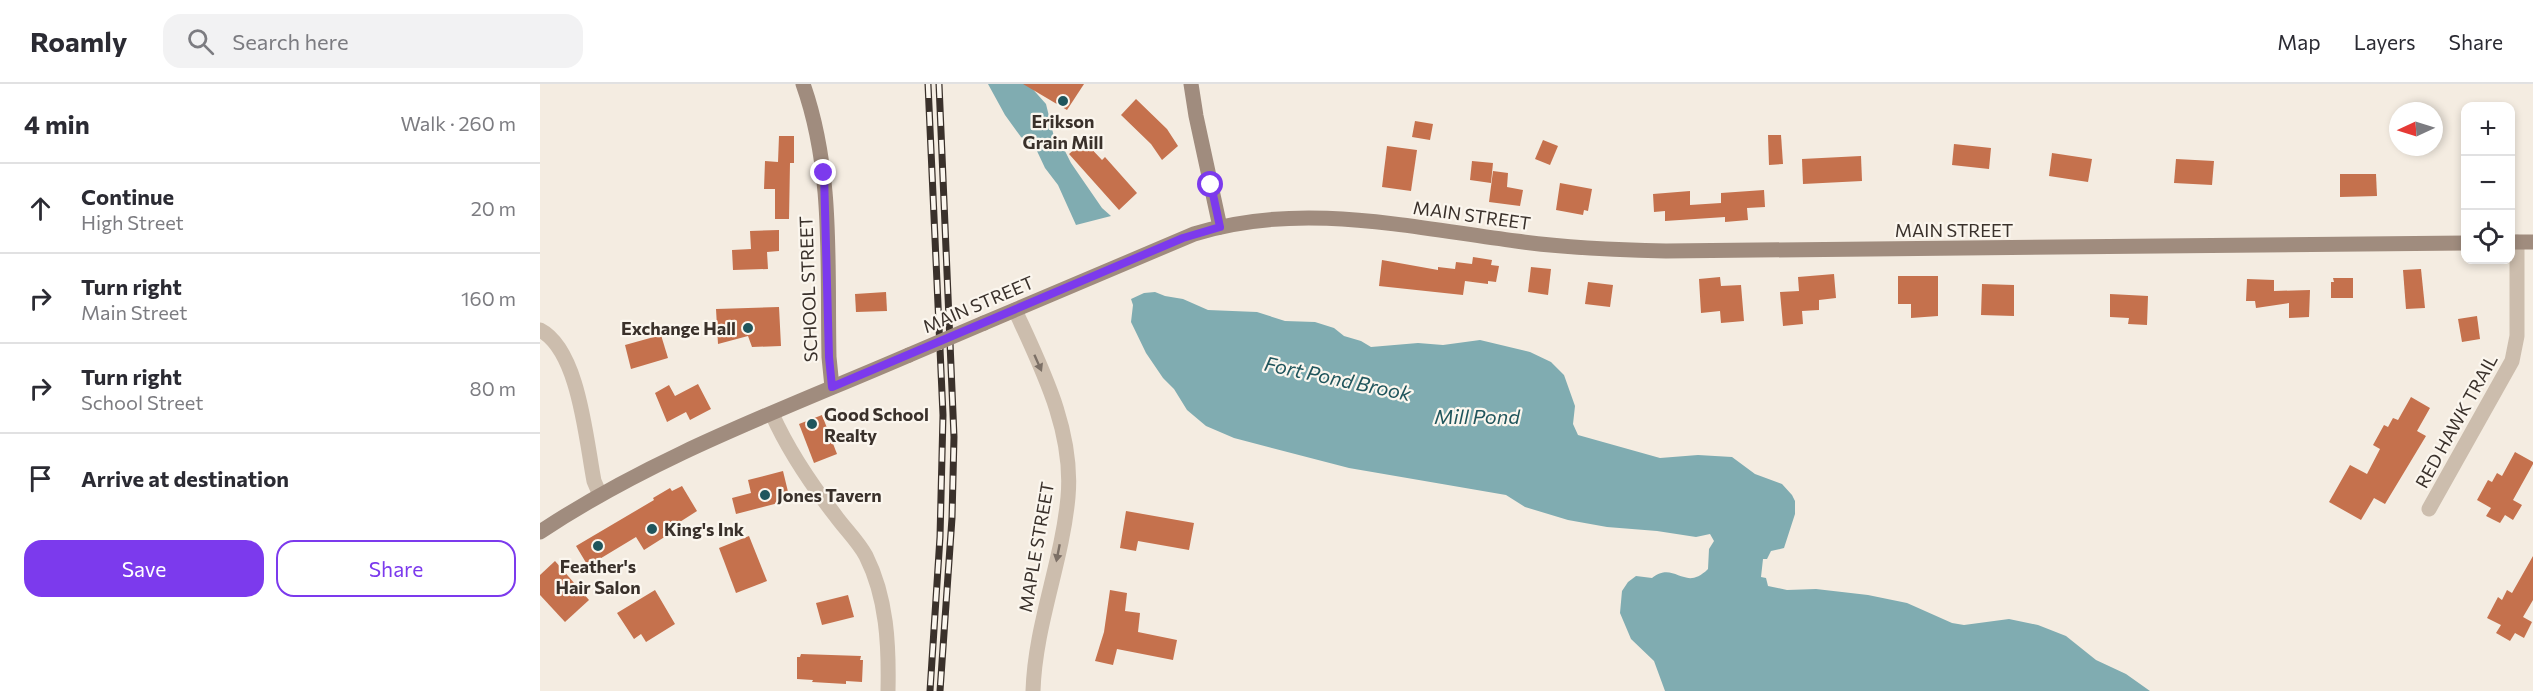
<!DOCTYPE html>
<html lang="en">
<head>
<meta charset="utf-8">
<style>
  body { margin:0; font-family:Commissioner,sans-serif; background:#f2f2f3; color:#2b2b33 }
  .controls { position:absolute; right:18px; top:18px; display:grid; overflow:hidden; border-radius:12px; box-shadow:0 3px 9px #0003 }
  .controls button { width:54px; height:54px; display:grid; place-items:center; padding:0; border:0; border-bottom:2px solid #e1e1e2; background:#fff; color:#2b2b33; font:30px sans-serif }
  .compass { position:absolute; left:1849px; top:18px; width:54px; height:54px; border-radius:50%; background:#fff; box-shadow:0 3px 9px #0003; rotate:266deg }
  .stop { position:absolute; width:18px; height:18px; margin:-14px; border:4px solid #7c3aed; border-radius:50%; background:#fff }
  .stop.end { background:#7c3aed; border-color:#fff; box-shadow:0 2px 6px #0008 }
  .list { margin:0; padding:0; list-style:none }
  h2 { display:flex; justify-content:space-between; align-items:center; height:78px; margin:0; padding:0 24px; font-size:26px }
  h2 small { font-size:20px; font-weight:400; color:#7c7c81 }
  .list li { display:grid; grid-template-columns:39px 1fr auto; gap:18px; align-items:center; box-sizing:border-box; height:90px; padding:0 24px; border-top:2px solid #e1e1e2 }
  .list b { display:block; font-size:22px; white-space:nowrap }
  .list p { margin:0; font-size:20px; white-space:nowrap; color:#7c7c81 }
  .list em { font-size:20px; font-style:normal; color:#7c7c81 }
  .actions { display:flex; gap:12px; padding:18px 24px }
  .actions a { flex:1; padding:14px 0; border:2px solid #7c3aed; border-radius:18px; text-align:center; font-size:21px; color:#7c3aed }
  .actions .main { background:#7c3aed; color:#fff }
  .icon { flex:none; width:33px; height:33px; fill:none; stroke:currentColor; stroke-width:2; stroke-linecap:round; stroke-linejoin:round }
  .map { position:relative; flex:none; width:1993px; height:607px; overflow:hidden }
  header { display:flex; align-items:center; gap:36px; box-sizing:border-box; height:84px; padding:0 30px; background:#fff; border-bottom:2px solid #e1e1e2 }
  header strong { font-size:28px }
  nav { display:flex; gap:33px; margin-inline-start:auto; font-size:21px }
  .search { width:420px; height:54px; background:#f2f2f3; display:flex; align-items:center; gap:15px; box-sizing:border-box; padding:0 21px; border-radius:18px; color:#7c7c81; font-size:22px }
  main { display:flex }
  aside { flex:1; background:#fff }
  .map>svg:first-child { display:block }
</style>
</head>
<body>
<header>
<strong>Roamly</strong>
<div class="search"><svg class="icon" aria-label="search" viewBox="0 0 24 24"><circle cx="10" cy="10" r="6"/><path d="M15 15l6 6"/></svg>Search here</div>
<nav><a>Map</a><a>Layers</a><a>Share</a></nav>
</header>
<main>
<aside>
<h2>4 min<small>Walk · 260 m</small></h2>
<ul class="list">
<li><svg class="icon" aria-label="ahead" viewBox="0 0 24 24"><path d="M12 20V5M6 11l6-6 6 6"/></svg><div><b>Continue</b><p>High Street</p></div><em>20 m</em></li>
<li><svg class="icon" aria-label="right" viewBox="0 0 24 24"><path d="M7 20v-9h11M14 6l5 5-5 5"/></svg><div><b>Turn right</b><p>Main Street</p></div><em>160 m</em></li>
<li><svg class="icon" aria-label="right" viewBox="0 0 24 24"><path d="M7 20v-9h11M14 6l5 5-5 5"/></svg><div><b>Turn right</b><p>School Street</p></div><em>80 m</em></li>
<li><svg class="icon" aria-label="arrive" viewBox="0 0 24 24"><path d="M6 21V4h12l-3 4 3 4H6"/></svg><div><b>Arrive at destination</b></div></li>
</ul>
<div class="actions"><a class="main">Save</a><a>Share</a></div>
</aside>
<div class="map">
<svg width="1993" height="607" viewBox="0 0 1993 607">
  <rect width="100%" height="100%" fill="#f4ece1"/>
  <!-- water -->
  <g fill="#80acb1">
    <polygon points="448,0 488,0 490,2 506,20 515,57 524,65 531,79 562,124 571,132 536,141 518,101 505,84 497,67 492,60 481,53 465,31"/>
    <path d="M615 208 625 212 643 215 668 226 717 228 745 237 775 238 794 244 804 252 821 257 831 263 878 259 903 261 940 256 990 268 1011 278 1024 291 1035 322 1033 340 1038 351 1120 374 1158 371 1192 373 1215 390 1242 400 1252 411 1255 417V430L1244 464 1231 467 1227 475H1223L1221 493 1226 494 1228 502 1247 506 1276 505 1328 511 1367 519 1412 539 1424 541 1469 535 1498 541 1526 552 1556 576 1586 590 1610 607H1125L1114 577 1091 555 1080 529 1082 507 1088 498 1096 492 1112 494C1135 476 1144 509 1168 485L1169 465 1174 457 1170 450 1156 453 1117 447 1067 443 1028 436 985 423 966 411 809 384 694 354 666 342 647 326 634 305 623 294 606 269 591 238 593 221 591 215 604 209Z"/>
  </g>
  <!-- building -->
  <g fill="#c5714d">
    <polygon points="483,0 544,0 527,26"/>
    <polygon points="596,15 627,45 638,62 622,76 611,60 581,31"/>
    <polygon points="875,37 893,40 890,56 872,53"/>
    <polygon points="1228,51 1241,51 1243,80 1229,81"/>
    <polygon points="239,52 254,52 254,79 250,79 249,135 235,135 235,105 224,105 225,77 238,78"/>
    <polygon points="1003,56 1018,62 1010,81 995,75"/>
    <polygon points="544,57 562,76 565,73 597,109 579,126 529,70"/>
    <polygon points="1414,60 1451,64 1449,85 1412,81"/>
    <polygon points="847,62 877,66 871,107 842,103"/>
    <polygon points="1512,69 1552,75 1548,98 1509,92"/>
    <polygon points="1321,72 1322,97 1263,100 1262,75"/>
    <polygon points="1636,75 1674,77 1672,101 1634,99"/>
    <polygon points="932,77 953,79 951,99 930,96"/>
    <polygon points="953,87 968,89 967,103 983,106 980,122 949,118"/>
    <polygon points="1800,90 1836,90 1837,112 1800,113"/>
    <polygon points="1020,99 1052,105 1048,127 1044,126 1043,131 1016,126"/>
    <polygon points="1224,106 1225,123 1207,124 1208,136 1185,138 1185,133 1125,137 1125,127 1114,128 1113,110 1150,107 1150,121 1181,119 1181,109"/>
    <polygon points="239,146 239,167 227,168 228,185 193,186 192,166 211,165 210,147"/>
    <polygon points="933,173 952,176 951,181 959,182 956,198 948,197 948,200 925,197 923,211 839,202 842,176 898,186 898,183 915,185 916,178 932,180"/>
    <polygon points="991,183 1011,185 1008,211 988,208"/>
    <polygon points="1881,185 1885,224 1866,225 1863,186"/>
    <polygon points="1294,190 1296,214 1279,216 1279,226 1262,227 1263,240 1243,242 1240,208 1259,207 1258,193"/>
    <polygon points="1358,192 1398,192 1398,232 1371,234 1371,220 1358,220"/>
    <polygon points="1180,193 1181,202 1201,201 1204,237 1181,239 1180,227 1161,229 1159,195"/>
    <polygon points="1793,194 1813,194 1813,214 1791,214 1791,198 1794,198"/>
    <polygon points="1707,195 1734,196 1734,207 1770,206 1769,233 1749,234 1749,219 1716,224 1715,217 1706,217"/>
    <polygon points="1048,198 1073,201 1070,223 1045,220"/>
    <polygon points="1442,200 1474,201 1474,232 1441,231"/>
    <polygon points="346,208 347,227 316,228 315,210"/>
    <polygon points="1570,210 1608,212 1607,241 1588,240 1589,234 1570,233"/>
    <polygon points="239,223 241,262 212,263 208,252 178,260 176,225"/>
    <polygon points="1937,232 1940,255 1922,258 1918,235"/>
    <polygon points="121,251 128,274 91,285 85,261"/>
    <polygon points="158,300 171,325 150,336 146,328 127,338 115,309 129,301 135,312"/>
    <polygon points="1871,313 1890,324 1877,347 1886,352 1845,420 1834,414 1821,436 1789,418 1810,381 1827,390 1840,365 1833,361 1844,341 1848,343 1853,334 1858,336"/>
    <polygon points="282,331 297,370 274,379 259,340"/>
    <polygon points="1975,368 1993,378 1993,380 1973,416 1982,421 1973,436 1965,431 1960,439 1946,432 1951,424 1937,416 1948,396 1952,398 1957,389 1962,392"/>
    <polygon points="243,387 250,416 196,430 192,414 211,409 208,396"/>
    <polygon points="142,402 157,427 132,443 134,447 104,466 96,453 48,482 36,462 114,416 113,414 130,404 132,407"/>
    <polygon points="586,427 654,439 649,466 598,457 596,467 580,464"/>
    <polygon points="209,452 227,497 196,509 179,464"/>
    <polygon points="1993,472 1993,516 1983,533 1992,538 1984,554 1975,549 1970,557 1956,549 1961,541 1947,534 1958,513 1962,516 1967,506 1972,509"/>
    <polygon points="15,477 49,516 25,538 0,511 0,491"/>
    <polygon points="115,506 135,540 106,558 101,550 94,555 77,529"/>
    <polygon points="570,506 587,509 585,527 600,529 598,548 637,556 633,576 577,565 573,581 555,577 564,548"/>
    <polygon points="308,511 314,533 282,541 276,519"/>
    <polygon points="261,570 321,572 320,576 323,576 322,598 306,597 306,600 272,598 273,596 257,595 257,573 260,573"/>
  </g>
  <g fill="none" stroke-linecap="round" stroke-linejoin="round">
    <!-- street -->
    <g stroke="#ccbdad" stroke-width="15">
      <path d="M475 226C502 285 534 347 528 413 522 479 495 541 493 607"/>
      <path d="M0 246C39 266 46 356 54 397L60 411"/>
      <path d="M232 330C248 366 271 400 295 431 305 445 318 457 326 472 347 514 349 561 348 607"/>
      <polyline points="1889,425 1972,277 1977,252 1977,158"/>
    </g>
    <!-- secondary -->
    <g stroke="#a08c7e" stroke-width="15">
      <path d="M263 0C294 87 287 182 289 273L292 303"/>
      <polyline points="651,0 656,32 680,143"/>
      <polyline points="1970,158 1993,158"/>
      <path d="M444 239 654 150C760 117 868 143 976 157 1026 164 1076 166 1126 167L1926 159"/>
      <path d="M0 448C114 372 244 325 369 271"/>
    </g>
    <defs>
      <g id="rail">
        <polyline points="388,0 403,331 400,453 390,607"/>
        <polyline points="399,0 414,353 412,434 400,607"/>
      </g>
    </defs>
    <!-- rail casing -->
    <use href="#rail" stroke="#3a312b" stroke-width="7"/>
    <!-- rail -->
    <use href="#rail" stroke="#fbf6ee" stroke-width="4.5" stroke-dasharray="14" stroke-linecap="butt"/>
    <!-- secondary-bridge -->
    <polyline stroke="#a08c7e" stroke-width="15" points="369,271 444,239"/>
  </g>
  <!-- one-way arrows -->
  <defs><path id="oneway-solid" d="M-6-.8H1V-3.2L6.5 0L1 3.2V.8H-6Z" transform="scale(1.5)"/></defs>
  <g fill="#7c7066">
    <use href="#oneway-solid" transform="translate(498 279) rotate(66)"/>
    <use href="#oneway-solid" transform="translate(518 469) rotate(101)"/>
  </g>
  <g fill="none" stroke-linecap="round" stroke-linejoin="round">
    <!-- route -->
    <polyline stroke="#7c3aed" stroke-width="8" points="284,89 289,273 292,303 643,154 680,143 671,101"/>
  </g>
  <!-- markers -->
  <g fill="#20555c" stroke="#fbf6ee" stroke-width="2">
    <circle cx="523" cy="17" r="6"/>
    <circle cx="208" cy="244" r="6"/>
    <circle cx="272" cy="340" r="6"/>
    <circle cx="225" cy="411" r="6"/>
    <circle cx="112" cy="445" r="6"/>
    <circle cx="58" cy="462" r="6"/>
  </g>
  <g text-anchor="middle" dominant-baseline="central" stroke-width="4.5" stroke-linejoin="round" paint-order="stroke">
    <!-- poi labels -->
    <g font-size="18" font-weight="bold" fill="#3a312b" stroke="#fbf6ee" text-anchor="start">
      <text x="523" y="37" text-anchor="middle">Erikson<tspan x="523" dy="21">Grain Mill</tspan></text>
      <text x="196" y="244" text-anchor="end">Exchange Hall</text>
      <text x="284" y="330">Good School<tspan x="284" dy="21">Realty</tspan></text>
      <text x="237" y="411">Jones Tavern</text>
      <text x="124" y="445">King's Ink</text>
      <text x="58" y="482" text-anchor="middle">Feather's<tspan x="58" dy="21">Hair Salon</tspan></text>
    </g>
    <!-- street labels -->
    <g font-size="18" fill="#3a312b" stroke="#fbf6ee">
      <text transform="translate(932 131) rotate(8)">MAIN STREET</text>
      <text x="1414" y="146">MAIN STREET</text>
      <text transform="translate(268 205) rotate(-92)">SCHOOL STREET</text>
      <text transform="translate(438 220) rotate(-23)">MAIN STREET</text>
      <text transform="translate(1916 337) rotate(-61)">RED HAWK TRAIL</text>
      <text transform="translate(496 463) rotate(-80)">MAPLE STREET</text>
    </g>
    <!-- water labels -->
    <g font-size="20" font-style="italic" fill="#20555c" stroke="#fbf6ee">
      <text transform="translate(798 294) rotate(12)">Fort Pond Brook</text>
      <text x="937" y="332">Mill Pond</text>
    </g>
  </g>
</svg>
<div class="controls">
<button>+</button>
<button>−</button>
<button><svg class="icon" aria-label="locate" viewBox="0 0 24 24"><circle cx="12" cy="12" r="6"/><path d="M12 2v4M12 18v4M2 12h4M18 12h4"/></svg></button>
</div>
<svg class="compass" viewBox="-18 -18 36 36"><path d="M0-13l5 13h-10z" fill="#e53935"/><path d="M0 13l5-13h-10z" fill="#7c7c81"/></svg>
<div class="stop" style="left:671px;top:101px"></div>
<div class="stop end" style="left:284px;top:89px"></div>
</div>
</main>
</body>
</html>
